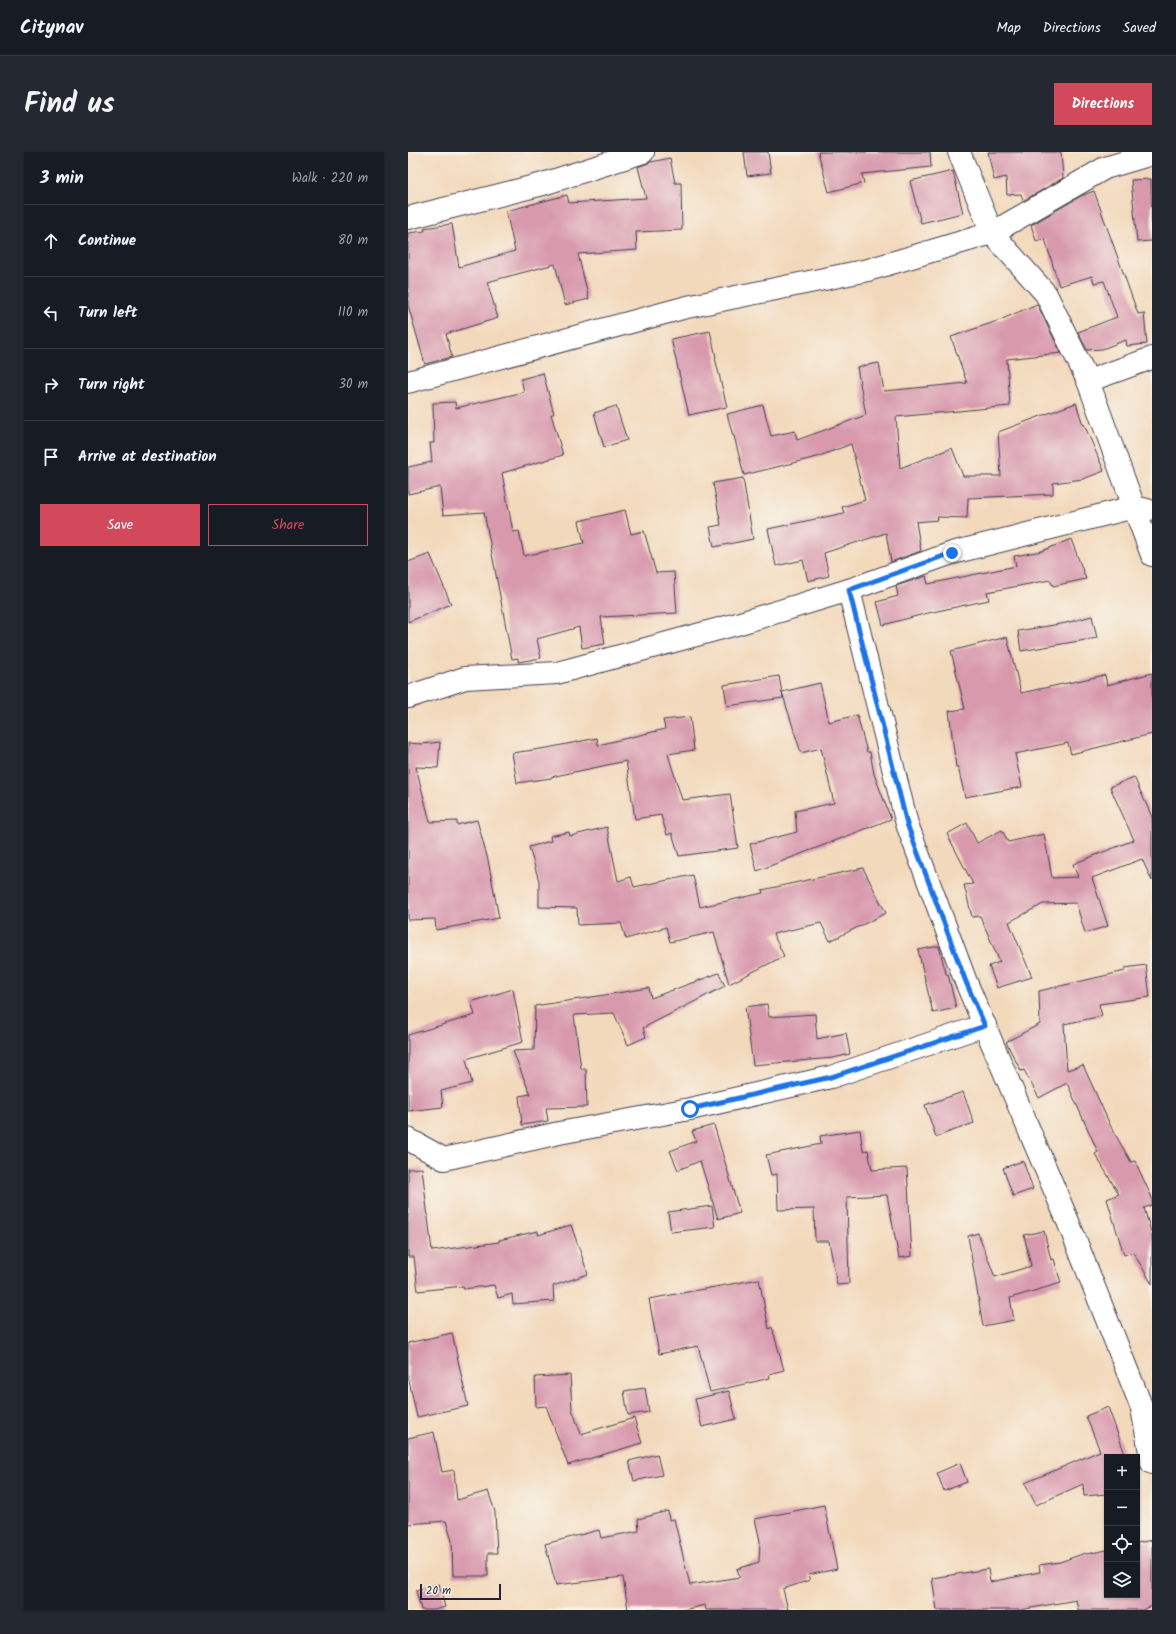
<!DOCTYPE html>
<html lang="en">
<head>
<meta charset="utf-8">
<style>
  body { margin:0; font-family:Kalam,sans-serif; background:#242831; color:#f1f3f6 }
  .controls { position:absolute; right:12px; bottom:12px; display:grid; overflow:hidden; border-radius:0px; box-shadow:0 1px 3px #0004 }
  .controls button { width:36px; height:36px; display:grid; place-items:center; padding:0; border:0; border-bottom:1px solid #363941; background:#171b24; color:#f1f3f6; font:20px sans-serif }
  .scale { position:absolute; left:12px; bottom:10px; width:81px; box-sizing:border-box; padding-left:4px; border:2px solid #22223b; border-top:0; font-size:11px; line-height:14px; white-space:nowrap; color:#22223b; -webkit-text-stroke:3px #f7f3e8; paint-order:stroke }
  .stop { position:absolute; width:12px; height:12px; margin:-9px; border:3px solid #1a73e8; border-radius:50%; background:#fff }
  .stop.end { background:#1a73e8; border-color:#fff; box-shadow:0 1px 4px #0008 }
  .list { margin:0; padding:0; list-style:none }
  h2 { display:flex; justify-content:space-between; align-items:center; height:52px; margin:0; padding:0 16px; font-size:17px }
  h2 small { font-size:13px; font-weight:400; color:#9ea1a6 }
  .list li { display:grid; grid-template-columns:26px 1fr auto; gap:12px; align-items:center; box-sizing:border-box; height:72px; padding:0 16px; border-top:1px solid #363941 }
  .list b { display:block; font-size:15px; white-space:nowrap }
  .list em { font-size:13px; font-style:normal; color:#9ea1a6 }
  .actions { display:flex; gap:8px; padding:12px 16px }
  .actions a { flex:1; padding:9px 0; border:1px solid #d1495b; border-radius:0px; text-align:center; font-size:14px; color:#d1495b }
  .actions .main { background:#d1495b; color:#fff }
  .icon { flex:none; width:22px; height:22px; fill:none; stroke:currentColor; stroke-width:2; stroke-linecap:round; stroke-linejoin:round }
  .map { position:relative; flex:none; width:744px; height:1458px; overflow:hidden; border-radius:0px }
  header { display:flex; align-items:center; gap:24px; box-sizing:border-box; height:56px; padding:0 20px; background:#171b24; border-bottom:1px solid #363941 }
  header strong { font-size:19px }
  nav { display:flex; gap:22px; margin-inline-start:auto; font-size:14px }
  .intro { display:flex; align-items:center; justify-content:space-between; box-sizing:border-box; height:96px; padding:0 24px }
  h1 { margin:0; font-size:28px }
  .button { padding:10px 18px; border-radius:0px; background:#d1495b; color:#fff; font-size:14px; font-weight:700 }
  main { display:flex; gap:24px; padding:0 24px }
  aside { flex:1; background:#171b24; border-radius:0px; box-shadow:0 1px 3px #0004 }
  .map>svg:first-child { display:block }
</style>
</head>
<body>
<header>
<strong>Citynav</strong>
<nav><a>Map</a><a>Directions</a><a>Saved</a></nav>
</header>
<div class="intro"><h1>Find us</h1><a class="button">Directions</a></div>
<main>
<aside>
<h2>3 min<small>Walk · 220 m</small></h2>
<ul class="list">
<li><svg class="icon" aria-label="ahead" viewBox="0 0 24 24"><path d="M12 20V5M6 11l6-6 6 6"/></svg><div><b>Continue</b></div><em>80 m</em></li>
<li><svg class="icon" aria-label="left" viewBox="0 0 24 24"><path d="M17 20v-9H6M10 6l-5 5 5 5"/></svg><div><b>Turn left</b></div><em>110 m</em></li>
<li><svg class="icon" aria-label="right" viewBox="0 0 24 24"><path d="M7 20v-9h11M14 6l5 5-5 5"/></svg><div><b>Turn right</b></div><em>30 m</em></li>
<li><svg class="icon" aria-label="arrive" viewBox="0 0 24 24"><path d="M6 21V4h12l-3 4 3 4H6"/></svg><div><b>Arrive at destination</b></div></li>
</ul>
<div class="actions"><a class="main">Save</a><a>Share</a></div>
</aside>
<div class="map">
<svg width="744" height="1458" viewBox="0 0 744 1458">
  <rect width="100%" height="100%" fill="#f7f3e8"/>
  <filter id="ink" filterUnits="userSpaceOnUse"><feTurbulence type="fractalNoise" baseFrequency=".025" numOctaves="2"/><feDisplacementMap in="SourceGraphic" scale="8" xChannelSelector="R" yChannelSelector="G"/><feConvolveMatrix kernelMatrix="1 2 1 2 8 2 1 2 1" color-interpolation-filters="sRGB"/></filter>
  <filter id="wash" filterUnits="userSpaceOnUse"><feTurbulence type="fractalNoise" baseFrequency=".012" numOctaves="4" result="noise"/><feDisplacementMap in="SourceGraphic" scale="16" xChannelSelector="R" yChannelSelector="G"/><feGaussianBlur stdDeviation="0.9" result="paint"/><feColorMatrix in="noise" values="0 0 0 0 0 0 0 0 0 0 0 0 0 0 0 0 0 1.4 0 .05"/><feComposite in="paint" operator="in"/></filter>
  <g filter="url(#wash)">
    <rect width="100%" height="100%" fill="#f3d9bc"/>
    <g id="blocks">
      <!-- building -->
      <g fill="#d899ad">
        <polygon points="336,0 360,0 363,21 339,24"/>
        <polygon points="410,0 522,0 523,15 454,22 456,31 421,40"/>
        <polygon points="580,0 653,0 655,26 615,49 613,42 599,43 598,25 586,28"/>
        <polygon points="262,6 267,31 273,31 274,78 228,80 229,98 170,102 181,147 157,153 147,112 79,130 90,166 38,182 44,205 17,212 0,153 0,81 17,79 16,76 44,72 51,115 107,99 98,59 159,43 161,51 238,46 230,15 243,10"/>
        <polygon points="545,19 555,61 513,71 502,29"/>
        <polygon points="743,27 744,89 729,90 723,28"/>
        <polygon points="686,39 730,162 736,161 739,192 719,194 718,188 694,197 679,198 670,180 709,165 696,129 686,131 684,124 651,134 637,87 628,89 623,73 673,44"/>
        <polygon points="629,152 653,201 599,207 602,254 488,265 492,316 544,296 555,324 593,324 590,280 668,251 675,273 676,272 696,319 675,327 645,331 645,342 560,346 559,366 529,365 530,368 508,370 513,399 483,410 478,381 416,401 421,424 400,429 395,408 368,414 360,377 436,361 434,355 457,348 443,292 409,305 336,323 326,284 325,284 319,262 355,253 363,284 387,279 389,288 458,263 449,215 471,211 476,239 559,231 543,185 592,168"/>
        <polygon points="302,179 308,205 307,206 319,255 281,263 263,187"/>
        <polygon points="135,221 146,262 143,262 155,303 94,321 105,380 111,379 116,404 176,391 171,369 217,358 223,382 236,379 248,421 266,420 269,461 193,465 197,492 174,496 171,475 129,487 133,506 110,510 110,506 104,507 76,360 35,363 32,335 0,342 0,315 24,310 22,291 26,291 25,251 47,250 48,256 116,240 113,227"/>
        <polygon points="208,254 219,288 196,295 186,261"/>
        <polygon points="335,326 345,387 306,395 302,375 313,373 305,331"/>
        <polygon points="663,387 678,427 645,434 642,428 579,440 581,448 520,461 475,473 469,450 490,444 488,434 518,424 520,432 608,414 606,404 634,399"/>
        <polygon points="22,402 43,452 0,470 0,410"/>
        <polygon points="684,464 689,486 613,499 610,479 658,471"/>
        <polygon points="599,485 613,541 697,523 699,533 744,521 744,582 663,602 660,591 607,602 614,635 557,645 550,615 548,615 541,559 557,557 543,499"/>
        <polygon points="371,524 375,546 319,554 316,533"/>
        <polygon points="412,531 421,570 449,563 459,600 462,600 466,622 483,667 349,719 342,692 389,680 387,659 426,651 413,596 393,601 374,540"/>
        <polygon points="282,565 286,598 260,602 274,648 322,642 330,696 271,704 264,681 259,683 253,663 227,667 218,609 143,625 143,626 109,631 104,601 139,596 189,586 190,593 257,577 255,568"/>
        <polygon points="32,590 30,616 8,615 22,670 49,669 49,673 69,668 80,708 91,766 28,778 27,767 0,768 0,591 14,592"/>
        <polygon points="726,625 744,665 744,729 734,707 684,726 700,774 677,781 668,751 635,752 601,770 624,825 589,836 581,814 592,810 572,764 564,765 556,733 565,732 539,682 559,671 569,691 594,678 600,690 636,682 644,726 670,725 665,712 726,688 702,635"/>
        <polygon points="199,675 210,729 223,725 226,735 285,723 292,755 355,741 354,738 455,716 478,761 422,789 413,771 365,782 376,804 321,832 306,780 262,790 258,775 218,787 213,771 170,773 169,756 131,755 131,729 121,695 143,689 142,684 161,680 162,684"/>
        <polygon points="531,794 538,822 540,822 548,856 525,861 510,798"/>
        <polygon points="738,813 742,845 691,852 694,864 656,872 659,918 675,913 703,975 723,1010 727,1009 744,1046 744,1053 736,1056 744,1083 744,1132 725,1100 716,1103 699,1047 711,1042 687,1002 690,1000 659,931 631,946 616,918 613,919 598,890 632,872 631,839 717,819 717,816"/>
        <polygon points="311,821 317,834 235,876 238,885 220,893 206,861 166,863 173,917 178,917 179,955 138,956 140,969 114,973 111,944 122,942 105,899 126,898 127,854 241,836 243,846"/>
        <polygon points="105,837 115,890 58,907 64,931 33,939 35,955 0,959 0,883 67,863 63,850"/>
        <polygon points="359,852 361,865 407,862 409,887 438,881 442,902 425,906 345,913 337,855"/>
        <polygon points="555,940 566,971 528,985 517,953"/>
        <polygon points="306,973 332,1061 310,1067 292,1009 270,1018 262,999 288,989 284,979"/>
        <polygon points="452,978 455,999 460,998 464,1018 499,1016 504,1104 491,1106 479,1043 439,1045 441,1132 429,1133 421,1089 407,1089 406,1057 370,1058 369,1022 363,1023 358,1003 413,992 412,984"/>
        <polygon points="615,1009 625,1037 605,1044 595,1016"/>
        <polygon points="14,1016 24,1099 91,1090 91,1088 130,1079 130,1083 163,1073 180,1122 145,1134 146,1149 105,1152 104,1142 90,1146 86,1133 56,1137 55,1134 10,1139 6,1105 0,1105 0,1017"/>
        <polygon points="304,1054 307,1075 263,1080 260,1060"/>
        <polygon points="636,1079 643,1108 646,1107 653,1131 602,1146 606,1168 575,1174 560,1084 570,1081 587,1125 623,1114 616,1083"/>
        <polygon points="351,1127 361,1177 364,1175 376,1218 361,1222 362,1226 302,1240 290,1194 251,1202 241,1147"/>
        <polygon points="44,1181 60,1254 9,1265 0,1224 0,1191"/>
        <polygon points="162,1223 164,1257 173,1282 226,1266 234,1291 160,1313 138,1254 128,1255 127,1225"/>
        <polygon points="237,1236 241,1260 220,1263 216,1239"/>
        <polygon points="321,1239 328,1267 294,1275 287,1247"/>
        <polygon points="700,1255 718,1305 699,1305 699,1342 676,1344 675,1332 628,1353 617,1331 692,1299 678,1264"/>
        <polygon points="26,1280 34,1320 46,1318 49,1348 80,1339 87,1360 89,1401 80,1401 80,1424 45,1424 44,1389 38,1369 0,1372 0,1286"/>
        <polygon points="249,1302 254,1323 226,1329 221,1309"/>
        <polygon points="552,1311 559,1330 536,1339 529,1321"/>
        <polygon points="416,1353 429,1417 400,1423 402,1428 375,1437 380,1458 298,1458 297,1453 275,1458 220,1458 215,1425 148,1433 137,1392 191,1378 193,1386 231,1379 230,1367 260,1359 261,1368 266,1367 282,1433 332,1425 329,1417 351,1410 352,1389 347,1367"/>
        <polygon points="744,1388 744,1454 734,1458 670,1458 668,1448 612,1458 529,1458 524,1426 580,1417 582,1430 632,1420 631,1413 652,1410 677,1401 678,1402 699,1398 699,1443 729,1443 729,1391"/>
        <polygon points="31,1432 37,1455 26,1458 13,1458 8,1438"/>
      </g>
    </g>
  </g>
  <g filter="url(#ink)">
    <use href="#blocks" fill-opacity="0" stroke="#413d4e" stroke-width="1"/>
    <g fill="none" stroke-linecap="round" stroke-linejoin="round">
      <defs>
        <g id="minor">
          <polyline points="551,0 584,81 638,142 680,229 726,355 739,358"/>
          <polyline points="0,66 135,32 235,0"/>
          <polyline points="680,229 744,206"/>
          <polyline points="0,230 279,155 460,118 584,81 697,16 744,2"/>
          <polyline points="441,438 499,672 558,830 659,1067 734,1256"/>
          <polyline points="0,545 57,526 149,521 329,472 441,438 544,401 726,355 744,403"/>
          <polyline points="0,987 36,1007 151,981 282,957 423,925 577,873"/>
          <polyline points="744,1275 734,1256 744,1311"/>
        </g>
      </defs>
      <!-- minor casing -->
      <use href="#minor" stroke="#413d4e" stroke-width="24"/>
      <!-- minor -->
      <use href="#minor" stroke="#fff" stroke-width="22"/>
    </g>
  </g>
  <g fill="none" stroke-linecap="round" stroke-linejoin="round" filter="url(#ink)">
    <!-- route -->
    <polyline stroke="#1a73e8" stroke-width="5" points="282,957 423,925 577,874 558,830 499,672 441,438 544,401"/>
  </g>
</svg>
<div class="controls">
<button>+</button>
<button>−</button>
<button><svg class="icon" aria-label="locate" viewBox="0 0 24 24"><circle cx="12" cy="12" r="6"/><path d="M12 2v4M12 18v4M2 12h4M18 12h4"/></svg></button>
<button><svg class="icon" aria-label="layers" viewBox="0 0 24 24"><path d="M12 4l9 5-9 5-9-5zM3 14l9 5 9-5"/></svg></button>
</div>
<div class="scale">20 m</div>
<div class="stop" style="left:282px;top:957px"></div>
<div class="stop end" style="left:544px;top:401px"></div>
</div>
</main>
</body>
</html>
